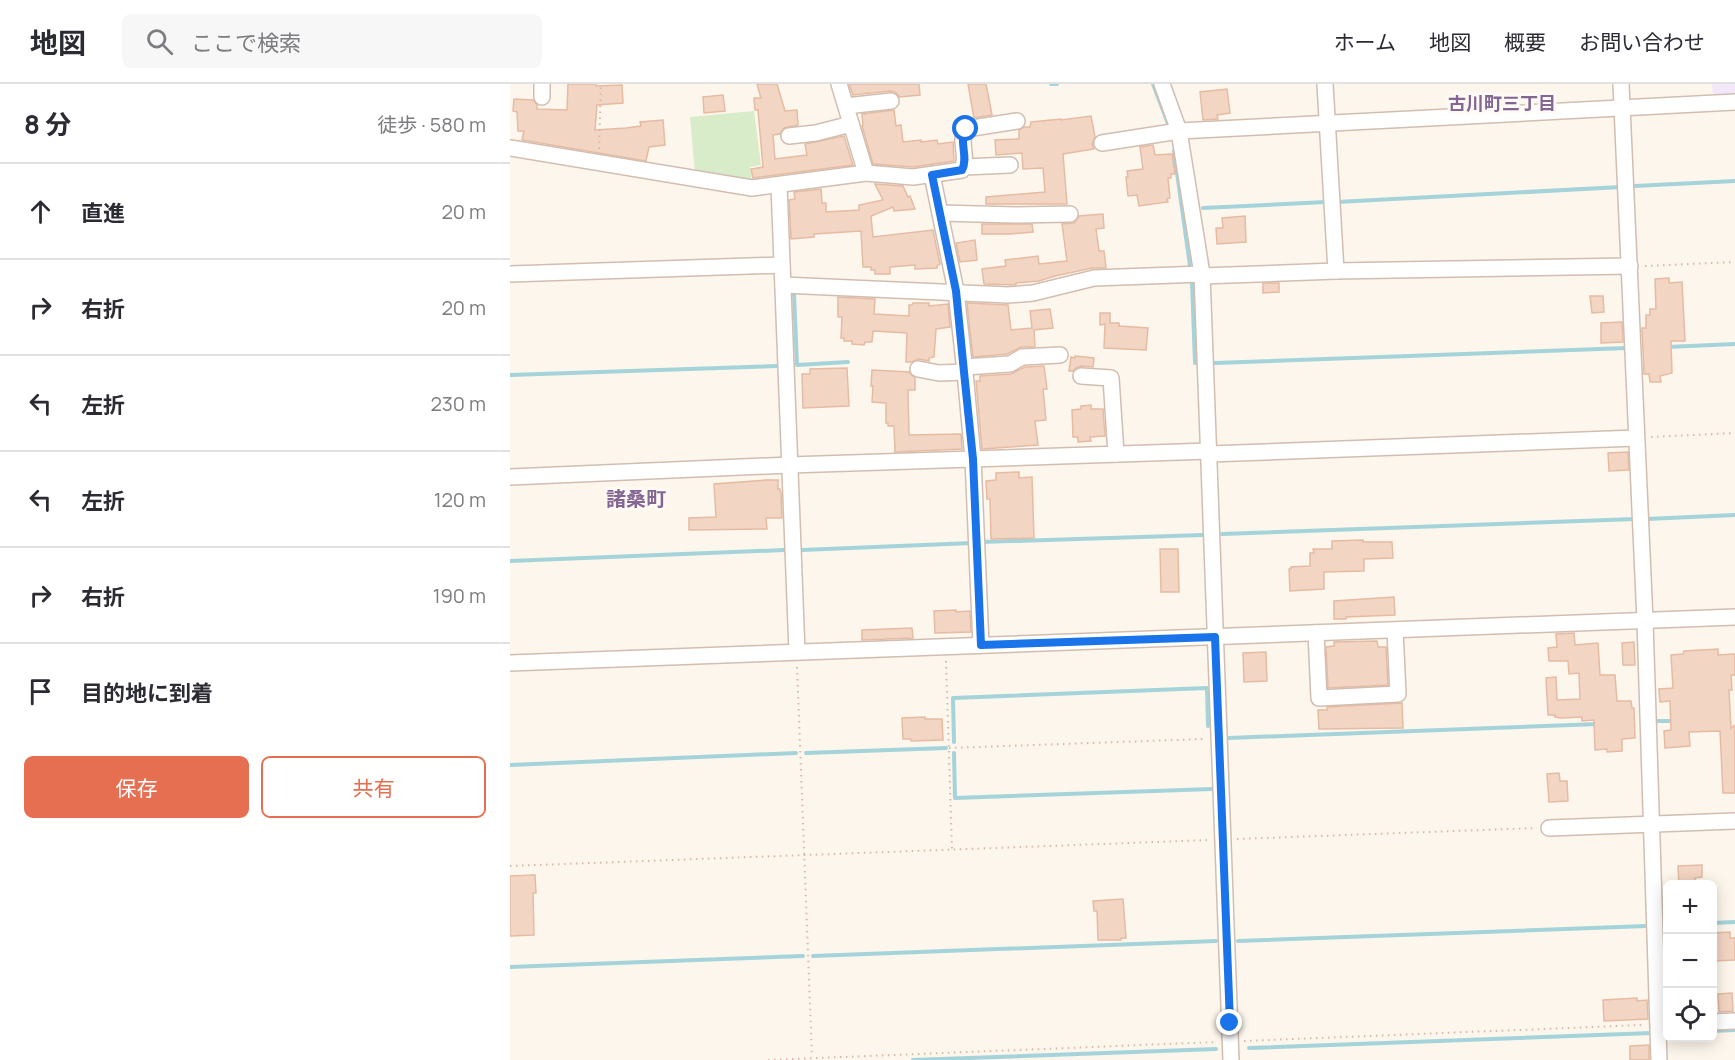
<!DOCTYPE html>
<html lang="ja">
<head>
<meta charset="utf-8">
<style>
  body { margin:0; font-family:Manrope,"Noto Sans JP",sans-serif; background:#f7f7f7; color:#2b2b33 }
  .controls { position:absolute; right:18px; bottom:18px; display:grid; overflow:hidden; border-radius:9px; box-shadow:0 3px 15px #0003 }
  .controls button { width:54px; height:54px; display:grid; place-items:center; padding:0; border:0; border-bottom:2px solid #e1e1e2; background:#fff; color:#2b2b33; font:30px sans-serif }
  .stop { position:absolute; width:18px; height:18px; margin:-14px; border:4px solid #1a73e8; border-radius:50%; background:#fff }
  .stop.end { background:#1a73e8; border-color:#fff; box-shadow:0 2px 6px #0008 }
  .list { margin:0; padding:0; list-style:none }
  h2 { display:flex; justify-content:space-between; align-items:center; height:78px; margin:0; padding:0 24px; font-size:26px }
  h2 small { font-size:20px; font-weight:400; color:#7c7c81 }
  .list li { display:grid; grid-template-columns:39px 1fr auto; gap:18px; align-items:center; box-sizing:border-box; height:96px; padding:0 24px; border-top:2px solid #e1e1e2 }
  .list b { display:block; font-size:22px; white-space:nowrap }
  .list em { font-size:20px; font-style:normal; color:#7c7c81 }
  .actions { display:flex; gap:12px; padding:18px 24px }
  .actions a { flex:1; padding:14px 0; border:2px solid #e76f51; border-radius:9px; text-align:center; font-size:21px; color:#e76f51 }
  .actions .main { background:#e76f51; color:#fff }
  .icon { flex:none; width:33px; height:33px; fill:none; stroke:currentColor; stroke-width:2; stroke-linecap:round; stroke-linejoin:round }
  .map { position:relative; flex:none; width:1225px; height:976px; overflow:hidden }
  header { display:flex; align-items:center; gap:36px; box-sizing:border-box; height:84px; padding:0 30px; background:#fff; border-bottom:2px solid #e1e1e2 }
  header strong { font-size:28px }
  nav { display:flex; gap:33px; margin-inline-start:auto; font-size:21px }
  .search { width:420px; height:54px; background:#f7f7f7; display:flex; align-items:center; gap:15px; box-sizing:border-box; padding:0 21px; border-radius:9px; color:#7c7c81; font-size:22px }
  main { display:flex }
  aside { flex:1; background:#fff }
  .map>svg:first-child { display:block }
</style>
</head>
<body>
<header>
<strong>地図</strong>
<div class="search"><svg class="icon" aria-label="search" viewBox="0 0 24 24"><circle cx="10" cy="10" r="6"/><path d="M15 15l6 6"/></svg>ここで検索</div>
<nav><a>ホーム</a><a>地図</a><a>概要</a><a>お問い合わせ</a></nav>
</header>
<main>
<aside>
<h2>8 分<small>徒歩 · 580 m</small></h2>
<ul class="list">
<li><svg class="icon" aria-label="ahead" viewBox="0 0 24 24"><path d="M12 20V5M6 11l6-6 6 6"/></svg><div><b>直進</b></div><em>20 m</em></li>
<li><svg class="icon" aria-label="right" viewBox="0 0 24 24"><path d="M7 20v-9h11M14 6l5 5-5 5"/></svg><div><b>右折</b></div><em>20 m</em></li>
<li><svg class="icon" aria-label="left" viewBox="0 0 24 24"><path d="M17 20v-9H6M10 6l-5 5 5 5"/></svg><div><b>左折</b></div><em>230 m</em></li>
<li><svg class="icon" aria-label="left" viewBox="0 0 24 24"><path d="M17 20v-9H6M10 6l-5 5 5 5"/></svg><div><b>左折</b></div><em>120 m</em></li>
<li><svg class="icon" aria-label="right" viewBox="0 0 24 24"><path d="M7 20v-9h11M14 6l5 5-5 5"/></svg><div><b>右折</b></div><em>190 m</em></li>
<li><svg class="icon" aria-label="arrive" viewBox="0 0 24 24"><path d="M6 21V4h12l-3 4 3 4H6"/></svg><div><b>目的地に到着</b></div></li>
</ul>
<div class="actions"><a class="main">保存</a><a>共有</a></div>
</aside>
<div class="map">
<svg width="1225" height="976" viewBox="0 0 1225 976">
  <rect width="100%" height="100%" fill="#fdf6ec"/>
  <!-- education -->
  <polygon fill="#f3e8fa" points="1202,0 1225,0 1225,13 1203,14"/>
  <!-- green -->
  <polygon fill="#d8ecc9" points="244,27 251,81 240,83 242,100 185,91 180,33"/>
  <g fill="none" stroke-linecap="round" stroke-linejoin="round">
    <!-- stream -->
    <g stroke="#a5d3da" stroke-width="4">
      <polyline points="541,0 547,0"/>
      <polyline points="643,0 659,42"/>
      <polyline points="664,67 680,182"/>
      <polyline points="1125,102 1225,97"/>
      <polyline points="827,118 1111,103"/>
      <polyline points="693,124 816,118 816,116"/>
      <polyline points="682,199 685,279"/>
      <polyline points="284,209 287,281 338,278"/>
      <polyline points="1157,263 1225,260"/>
      <polyline points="705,279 1117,264"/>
      <polyline points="0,291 268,282"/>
      <polyline points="1137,435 1225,431"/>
      <polyline points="712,450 1125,435"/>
      <polyline points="471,458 693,451"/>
      <polyline points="292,466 462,459"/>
      <polyline points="0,477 274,466"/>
      <polyline points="1147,637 1164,637"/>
      <polyline points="719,654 1089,640"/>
      <polyline points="444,658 443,614 697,604 698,642"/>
      <polyline points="296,669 436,664"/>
      <polyline points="444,669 445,714 702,705"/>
      <polyline points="0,681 286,669"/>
      <polyline points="1202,839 1225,838"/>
      <polyline points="1153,840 1158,840"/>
      <polyline points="728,857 1136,842"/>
      <polyline points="303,872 706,857"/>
      <polyline points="0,883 293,872"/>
      <polyline points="1202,947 1225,946"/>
      <polyline points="739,964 1142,949"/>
      <polyline points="403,976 706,965"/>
    </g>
  </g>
  <!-- building -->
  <g fill="#f3d5c3" stroke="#e6bba3" stroke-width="1.5">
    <polygon points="58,0 86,0 86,2 112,1 113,19 87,21 85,46 116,44 131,42 130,38 153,36 155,61 139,63 136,77 12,56 14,47 8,47 7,28 3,27 4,15 23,16 27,21 27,25 57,26"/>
    <polygon points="247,0 267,0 275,27 287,26 288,41 274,44 270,50 263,51 265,75 297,71 295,60 334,52 343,81 243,94 241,85 253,83 248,26 245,26 244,14 251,14"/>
    <polygon points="339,0 409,0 410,11 390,13 385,8 380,7 343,11"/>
    <polygon points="458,0 476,0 482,31 464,34"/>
    <polygon points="717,5 720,29 707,31 708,35 693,36 690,8"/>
    <polygon points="213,11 215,27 194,29 193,13"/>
    <polygon points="384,26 386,42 391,41 393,58 411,56 411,58 427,56 428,60 443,58 444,77 403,83 363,80 352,42 353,42 352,30"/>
    <polygon points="581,32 585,53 582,60 584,65 553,70 557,120 476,120 476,113 535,108 533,84 513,85 512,69 486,71 485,56 509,55 509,46 514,43 520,43 521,38 551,35 551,36"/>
    <polygon points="643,61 645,71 662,70 665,90 661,90 661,94 658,94 660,114 657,115 658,118 629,122 627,111 618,112 616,93 618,93 617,87 633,85 630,63"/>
    <polygon points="365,100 393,102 398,113 400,112 405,125 384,127 383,123 361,132 363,153 423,146 430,180 427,182 427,184 405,185 405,181 380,183 380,190 365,190 365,186 361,186 361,183 353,183 351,147 304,150 304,153 281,155 279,116 285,115 284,108 311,105 312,119 316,119 316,128 349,126 349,121 373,116"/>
    <polygon points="593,130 594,144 586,145 589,167 594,167 596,184 582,184 545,192 529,197 506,199 506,201 474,200 472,185 496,182 495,176 528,172 529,180 557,177 552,140 564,139 569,132"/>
    <polygon points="735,132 736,158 707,160 706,144 713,144 712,134"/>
    <polygon points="472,140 522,140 523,148 500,150 472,150"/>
    <polygon points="465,156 467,176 450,178 446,159"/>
    <polygon points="1159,194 1159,199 1172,198 1175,257 1161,257 1162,289 1150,292 1151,298 1140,298 1139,290 1134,290 1132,244 1136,244 1136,231 1140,231 1140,225 1146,225 1145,195"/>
    <polygon points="753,199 769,199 769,208 753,209"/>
    <polygon points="1080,212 1093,212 1094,228 1082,229"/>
    <polygon points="328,213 365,215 364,230 399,232 399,221 402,221 403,219 419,219 419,222 438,220 440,243 426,245 424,273 419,274 419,277 409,275 401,278 396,278 397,249 363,247 362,258 355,258 354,261 342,260 342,257 334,257 334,254 331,254 332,233 328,233"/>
    <polygon points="457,219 498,221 501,246 522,244 520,227 540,225 543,244 524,246 525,263 511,263 497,270 463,273"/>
    <polygon points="590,229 600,229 600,239 609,239 609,242 638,244 636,266 594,264 595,240 590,241"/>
    <polygon points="1112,238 1113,258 1091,259 1091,239"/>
    <polygon points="565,272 584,274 583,283 571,282 566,284 563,287 559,287 561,273 565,274"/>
    <polygon points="534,282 537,305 533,305 536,336 525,337 528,361 472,365 466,297 470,297 470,292 501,290 515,283"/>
    <polygon points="337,284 339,322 293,324 292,290 300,290 300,285"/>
    <polygon points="362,286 399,288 405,294 405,306 398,306 399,351 451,350 452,365 385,368 384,342 378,342 378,339 376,339 376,319 362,318 363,302 361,302"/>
    <polygon points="581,321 581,325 593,325 595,352 580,353 581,357 568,358 568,353 563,353 562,326 571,325 571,322"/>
    <polygon points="1118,368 1119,386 1099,387 1098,369"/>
    <polygon points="509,388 509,394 522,393 524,454 481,455 480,415 477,415 476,397 486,396 486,389"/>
    <polygon points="256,396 268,396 268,405 270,405 271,409 272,434 256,434 257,445 179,446 179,434 206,433 204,400"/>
    <polygon points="853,456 853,458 882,458 883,474 854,475 854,487 814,488 814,505 780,507 779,485 781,485 781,483 800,482 800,469 804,469 803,465 822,465 822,457"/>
    <polygon points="650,465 668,465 669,508 651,508"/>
    <polygon points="884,513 885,531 836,533 836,535 824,535 824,517"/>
    <polygon points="446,526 446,528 460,527 461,548 425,549 424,527"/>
    <polygon points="402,544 403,554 352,556 352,546"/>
    <polygon points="1064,549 1065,561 1088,559 1090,591 1105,591 1107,617 1121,617 1122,624 1124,624 1125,654 1112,655 1112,667 1097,668 1097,665 1085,666 1084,636 1072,637 1072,633 1051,634 1045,633 1045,631 1038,631 1036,594 1046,593 1047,616 1070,615 1069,589 1059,590 1058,577 1039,577 1038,564 1047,563 1046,550"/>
    <polygon points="867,557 868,563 876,563 878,601 818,604 816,563 824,562 824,558"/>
    <polygon points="1124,558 1125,581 1113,581 1112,559"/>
    <polygon points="1208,565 1208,571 1225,570 1225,591 1221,591 1222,606 1219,606 1221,644 1225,641 1225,709 1213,709 1210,647 1179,648 1180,662 1155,664 1154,647 1161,646 1160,617 1150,618 1149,605 1163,604 1161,571 1173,570 1174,567"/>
    <polygon points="756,568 757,597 734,598 733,569"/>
    <polygon points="892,619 893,644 809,645 808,626 817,626 817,623"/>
    <polygon points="415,633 415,635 432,635 433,656 401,657 401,655 393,655 392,634"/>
    <polygon points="1049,689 1050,697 1057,697 1058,717 1039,718 1037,690"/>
    <polygon points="1192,781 1192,793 1185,794 1186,801 1169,801 1168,782"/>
    <polygon points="25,791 26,809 23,809 24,851 0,852 0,792"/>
    <polygon points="613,815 616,854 611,854 611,856 588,856 587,827 584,827 583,817"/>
    <polygon points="1220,848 1220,854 1225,854 1225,876 1205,877 1205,866 1203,866 1203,849"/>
    <polygon points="1222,909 1223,927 1209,928 1208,910"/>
    <polygon points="1127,914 1127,917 1137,916 1138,935 1094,937 1093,916"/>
    <polygon points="1139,961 1139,976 1120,976 1120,962"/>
  </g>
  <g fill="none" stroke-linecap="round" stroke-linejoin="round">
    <defs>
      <g id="minor">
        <polyline points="32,0 32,13"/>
        <path d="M329 0 356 89 403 93 452 86C459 73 448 57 456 45L507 37"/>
        <polyline points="652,0 669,47 692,190 721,976"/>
        <polyline points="815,0 826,187"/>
        <polyline points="1111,0 1135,537 1149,976"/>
        <polyline points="336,22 381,17"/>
        <polyline points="279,52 306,49 341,40"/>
        <polyline points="592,59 669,47 1225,18"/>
        <polyline points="0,64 242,104 356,89"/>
        <polyline points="454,83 500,81"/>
        <polyline points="422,91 446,207 455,288 463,375 471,561"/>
        <polyline points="269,101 287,568"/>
        <polyline points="430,129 506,131 560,130"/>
        <polyline points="0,190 272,181"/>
        <polyline points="692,192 826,187 1120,182"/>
        <polyline points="273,201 498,211 523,209 584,194 692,190"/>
        <polyline points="454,283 500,280 512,273 550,271"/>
        <polyline points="408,285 429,289 455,288"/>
        <polyline points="571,292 601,294 606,370"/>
        <polyline points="699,370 1126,354"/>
        <polyline points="0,393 280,381 699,367"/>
        <polyline points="806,549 809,614 888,610 885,546"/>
        <polyline points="0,579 1225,533"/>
        <polyline points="1039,744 1225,737"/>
        <polyline points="1202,938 1225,937"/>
      </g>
    </defs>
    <!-- minor casing -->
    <use href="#minor" stroke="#d1beb0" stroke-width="18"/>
    <!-- path -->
    <g stroke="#d9b8a5" stroke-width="2" stroke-dasharray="1.5 4.5" stroke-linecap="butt">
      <polyline points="89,65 91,0"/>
      <polyline points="1135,182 1225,178"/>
      <polyline points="1141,353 1225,349"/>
      <polyline points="436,577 442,766"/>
      <polyline points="287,583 302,973"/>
      <polyline points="439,664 694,655"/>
      <polyline points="727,755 1027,744"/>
      <polyline points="0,782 700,756"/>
      <polyline points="734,957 1133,941"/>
      <polyline points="258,976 707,958"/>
    </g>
    <!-- minor -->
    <use href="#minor" stroke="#fff" stroke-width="15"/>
  </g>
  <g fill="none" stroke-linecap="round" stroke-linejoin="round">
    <!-- route -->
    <path stroke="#1a73e8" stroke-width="8" d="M456 45C448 57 459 73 452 86L422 91 446 207 454 288 463 375 471 561 705 553 720 939"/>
  </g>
  <g text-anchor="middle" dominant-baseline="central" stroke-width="6" stroke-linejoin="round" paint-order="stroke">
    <!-- neighbourhood labels -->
    <g font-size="18" font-weight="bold" fill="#846695" stroke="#fffaf3">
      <text x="992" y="19">古川町三丁目</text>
    </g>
    <!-- quarter labels -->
    <g font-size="20" font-weight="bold" fill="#846695" stroke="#fffaf3">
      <text x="126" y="414">諸桑町</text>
    </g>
  </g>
</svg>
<div class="controls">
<button>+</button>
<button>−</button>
<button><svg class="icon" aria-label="locate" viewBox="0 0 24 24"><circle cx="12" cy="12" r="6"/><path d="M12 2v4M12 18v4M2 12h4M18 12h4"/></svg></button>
</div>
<div class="stop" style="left:456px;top:45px"></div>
<div class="stop end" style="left:720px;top:939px"></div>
</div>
</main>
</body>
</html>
